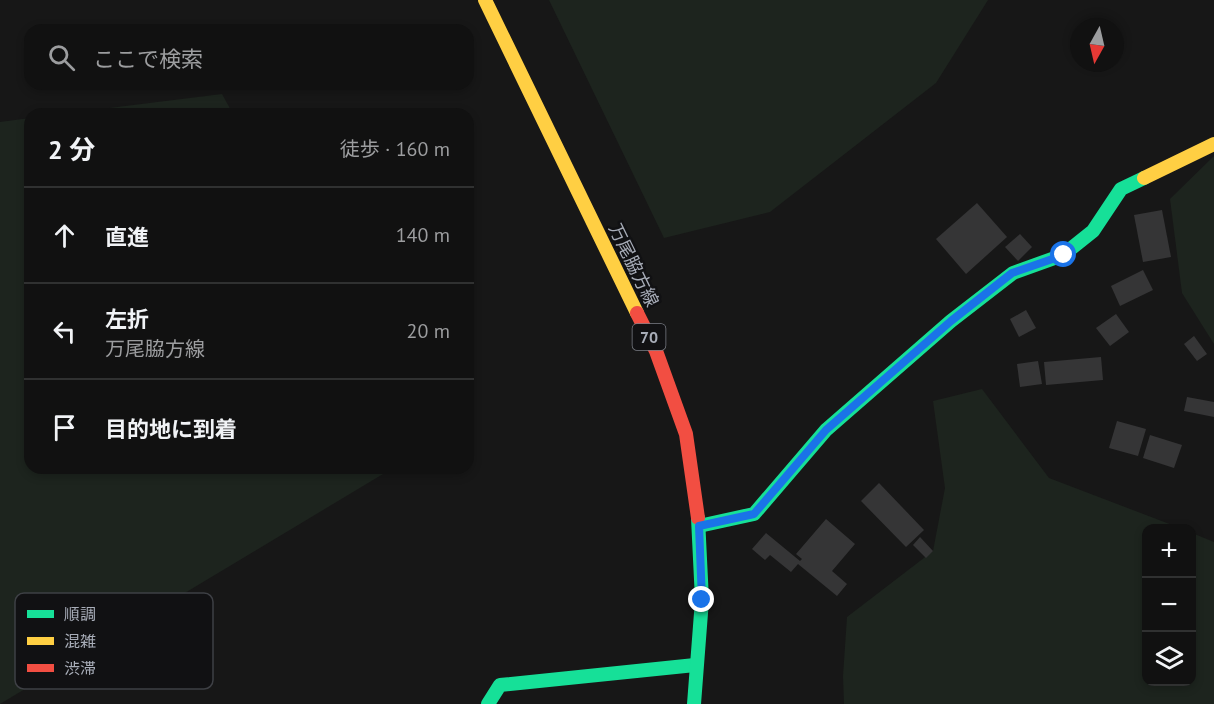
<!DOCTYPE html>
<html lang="ja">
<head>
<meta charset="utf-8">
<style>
  body { margin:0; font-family:"PT Sans","Noto Sans JP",sans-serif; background:#1a1a1a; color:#f1f3f6 }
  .controls { position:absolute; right:18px; bottom:18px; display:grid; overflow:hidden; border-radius:12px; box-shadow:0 3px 9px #0003 }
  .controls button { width:54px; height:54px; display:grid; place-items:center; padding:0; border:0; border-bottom:2px solid #303131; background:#111; color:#f1f3f6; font:30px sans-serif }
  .compass { position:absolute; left:1070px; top:18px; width:54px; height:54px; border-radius:50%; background:#111; box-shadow:0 3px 9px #0003; rotate:188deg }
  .stop { position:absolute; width:18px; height:18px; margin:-14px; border:4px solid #1a73e8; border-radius:50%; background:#fff }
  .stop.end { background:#1a73e8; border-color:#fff; box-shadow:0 2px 6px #0008 }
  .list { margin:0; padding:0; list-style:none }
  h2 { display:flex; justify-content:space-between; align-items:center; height:78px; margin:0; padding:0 24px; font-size:26px }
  h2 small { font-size:20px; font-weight:400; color:#9c9d9f }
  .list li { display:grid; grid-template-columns:39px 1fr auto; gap:18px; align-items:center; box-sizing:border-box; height:96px; padding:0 24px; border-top:2px solid #303131 }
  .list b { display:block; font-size:22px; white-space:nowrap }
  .list p { margin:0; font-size:20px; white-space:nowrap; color:#9c9d9f }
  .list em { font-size:20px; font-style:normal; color:#9c9d9f }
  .icon { flex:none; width:33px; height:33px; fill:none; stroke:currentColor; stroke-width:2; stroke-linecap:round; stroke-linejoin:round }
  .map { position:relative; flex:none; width:1214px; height:704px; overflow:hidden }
  .search { position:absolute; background:#111; box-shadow:0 3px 9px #0003; left:24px; top:24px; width:450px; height:66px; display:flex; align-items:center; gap:15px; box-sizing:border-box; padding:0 21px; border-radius:18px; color:#9c9d9f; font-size:22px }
  .panel { position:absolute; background:#111; box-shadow:0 3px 9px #0003; left:24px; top:108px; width:450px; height:366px; border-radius:18px }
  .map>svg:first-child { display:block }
</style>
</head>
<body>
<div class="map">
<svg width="1214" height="704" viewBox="0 0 1214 704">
  <rect width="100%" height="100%" fill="#171717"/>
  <!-- green -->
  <g fill="#1d241e">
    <polygon points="549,0 988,0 936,83 770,212 664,238"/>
    <polygon points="222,94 233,114 61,114"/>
    <polygon points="30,118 30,468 393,468 0,704 0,122"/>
    <polygon points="1214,156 1214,344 1182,293 1170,199"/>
    <polygon points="982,389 1049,478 1180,528 1146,528 1146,682 1192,682 1192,533 1214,542 1214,704 844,704 843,676 847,617 933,551 945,488 933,401"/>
  </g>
  <!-- building -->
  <g fill="#353536">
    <polygon points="977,203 1007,237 966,274 936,239"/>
    <polygon points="1162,210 1171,257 1143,262 1134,215"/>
    <polygon points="1020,234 1032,247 1018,261 1005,247"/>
    <polygon points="1143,270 1153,290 1120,306 1111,286"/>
    <polygon points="1026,310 1036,328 1019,337 1010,319"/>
    <polygon points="1116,314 1129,332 1110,346 1096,328"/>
    <polygon points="1194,336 1207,354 1197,361 1184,344"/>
    <polygon points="1101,357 1103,380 1046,385 1044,362"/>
    <polygon points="1038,361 1042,384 1020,387 1017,364"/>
    <polygon points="1187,397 1214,402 1214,417 1184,411"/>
    <polygon points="1117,421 1146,429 1138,456 1109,448"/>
    <polygon points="1150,435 1182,445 1174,468 1143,458"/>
    <polygon points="879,483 924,530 906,547 861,501"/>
    <polygon points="826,519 855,544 832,571 847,584 837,596 798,564 791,572 770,555 765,560 752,549 766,533 800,561 802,559 796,554"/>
    <polygon points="920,537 933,551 926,558 913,545"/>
  </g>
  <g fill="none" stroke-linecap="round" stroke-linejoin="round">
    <!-- fast -->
    <g stroke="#16e098" stroke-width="14">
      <polyline points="699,526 754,514 826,430 951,321 1013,273 1063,255 1093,231 1121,189 1144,178"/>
      <polyline points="488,704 500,685 695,665"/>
      <polyline points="694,704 702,600 698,518"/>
    </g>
    <!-- slow -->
    <g stroke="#ffcf43" stroke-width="14">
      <polyline points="485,0 637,313"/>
      <polyline points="1144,178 1214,144"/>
    </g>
    <!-- jam -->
    <polyline stroke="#f24e42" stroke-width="14" points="637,313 656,351 686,434 698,518"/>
  </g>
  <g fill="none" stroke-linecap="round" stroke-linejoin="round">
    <!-- route -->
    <polyline stroke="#1a73e8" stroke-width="8" points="702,600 699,526 754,514 826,430 951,321 1012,273 1064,255"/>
  </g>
  <g text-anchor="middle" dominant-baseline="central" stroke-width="5" stroke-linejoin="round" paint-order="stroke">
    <!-- shield labels -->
    <rect fill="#111113" stroke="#7b7e86" stroke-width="1.5" x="632.5" y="324" width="33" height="26" rx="4.5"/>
    <g font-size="16" font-weight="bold" fill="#a8adb8">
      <text x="649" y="337">70</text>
    </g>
    <!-- street labels -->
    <g font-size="18" fill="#a8adb8" stroke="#111113">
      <text transform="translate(634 265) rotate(64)">万尾脇方線</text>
    </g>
  </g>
  <!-- legend -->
  <rect x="15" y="593" width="198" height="96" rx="9" fill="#111113" stroke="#3e4045" stroke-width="1.5"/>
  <rect x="27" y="610" width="27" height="8" fill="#16e098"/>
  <rect x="27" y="637" width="27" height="8" fill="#ffcf43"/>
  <rect x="27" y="664" width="27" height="8" fill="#f24e42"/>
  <g font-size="16" fill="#a8adb8">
    <text x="64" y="620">順調</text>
    <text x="64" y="647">混雑</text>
    <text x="64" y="674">渋滞</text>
  </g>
</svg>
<div class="controls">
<button>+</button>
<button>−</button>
<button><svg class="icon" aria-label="layers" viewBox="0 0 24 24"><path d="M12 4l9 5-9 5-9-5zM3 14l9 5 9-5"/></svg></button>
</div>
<svg class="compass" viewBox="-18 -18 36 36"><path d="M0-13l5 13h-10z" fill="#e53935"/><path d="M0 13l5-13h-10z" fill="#9c9d9f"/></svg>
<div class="stop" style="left:1064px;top:255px"></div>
<div class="stop end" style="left:702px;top:600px"></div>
<div class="search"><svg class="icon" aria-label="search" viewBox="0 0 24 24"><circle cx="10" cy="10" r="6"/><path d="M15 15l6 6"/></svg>ここで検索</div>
<section class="panel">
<h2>2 分<small>徒歩 · 160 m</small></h2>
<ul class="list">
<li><svg class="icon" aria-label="ahead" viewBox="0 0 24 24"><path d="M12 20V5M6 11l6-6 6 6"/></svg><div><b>直進</b></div><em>140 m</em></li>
<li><svg class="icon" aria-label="left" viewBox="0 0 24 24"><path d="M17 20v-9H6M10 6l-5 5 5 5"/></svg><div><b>左折</b><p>万尾脇方線</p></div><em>20 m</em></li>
<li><svg class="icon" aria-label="arrive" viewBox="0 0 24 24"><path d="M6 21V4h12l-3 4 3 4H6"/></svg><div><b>目的地に到着</b></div></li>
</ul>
</section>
</div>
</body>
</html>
